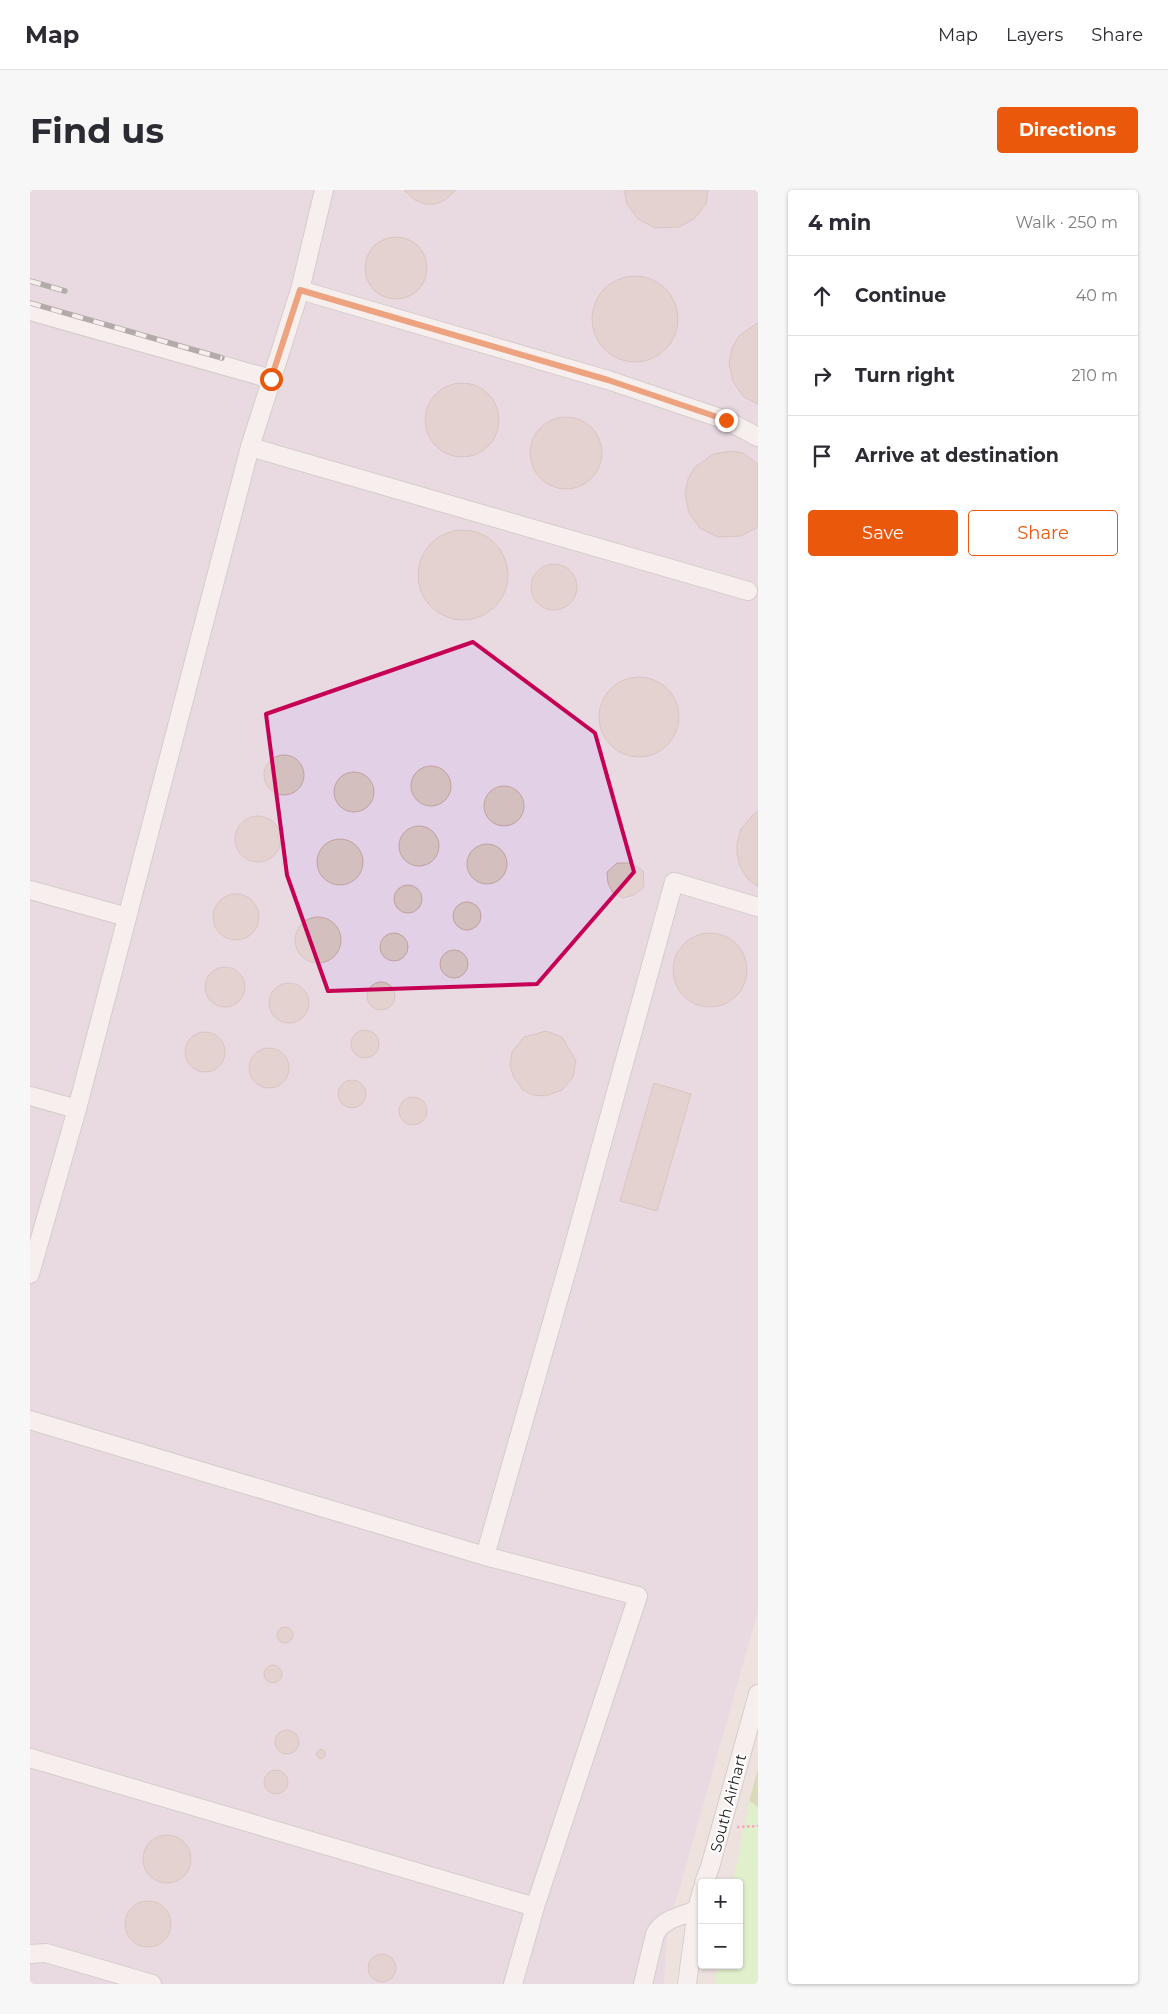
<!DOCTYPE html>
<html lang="en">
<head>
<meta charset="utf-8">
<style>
  body { margin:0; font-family:Montserrat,sans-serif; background:#f7f7f7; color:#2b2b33 }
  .controls { position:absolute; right:15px; bottom:15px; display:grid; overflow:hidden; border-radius:5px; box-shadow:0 1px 4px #0004 }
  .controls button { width:45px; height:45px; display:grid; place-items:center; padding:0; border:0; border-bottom:1px solid #e1e1e2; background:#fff; color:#2b2b33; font:25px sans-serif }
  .stop { position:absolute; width:15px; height:15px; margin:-11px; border:4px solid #ea580c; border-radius:50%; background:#fff }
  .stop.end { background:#ea580c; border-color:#fff; box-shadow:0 1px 5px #0008 }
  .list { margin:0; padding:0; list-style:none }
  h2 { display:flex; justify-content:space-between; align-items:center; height:65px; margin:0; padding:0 20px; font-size:21px }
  h2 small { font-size:16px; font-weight:400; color:#7c7c81 }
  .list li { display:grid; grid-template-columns:32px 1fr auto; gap:15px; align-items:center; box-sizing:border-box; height:80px; padding:0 20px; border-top:1px solid #e1e1e2 }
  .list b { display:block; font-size:19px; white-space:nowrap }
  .list em { font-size:16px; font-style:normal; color:#7c7c81 }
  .actions { display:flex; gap:10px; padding:15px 20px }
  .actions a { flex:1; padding:11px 0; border:1px solid #ea580c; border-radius:5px; text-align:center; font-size:18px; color:#ea580c }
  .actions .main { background:#ea580c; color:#fff }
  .icon { flex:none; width:28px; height:28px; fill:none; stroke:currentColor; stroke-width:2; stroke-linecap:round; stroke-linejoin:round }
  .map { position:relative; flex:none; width:728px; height:1794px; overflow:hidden; border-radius:5px }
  header { display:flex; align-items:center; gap:30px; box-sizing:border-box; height:70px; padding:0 25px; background:#fff; border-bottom:1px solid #e1e1e2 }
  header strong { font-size:24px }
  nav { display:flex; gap:28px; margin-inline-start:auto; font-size:18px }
  .intro { display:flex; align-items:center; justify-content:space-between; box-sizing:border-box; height:120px; padding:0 30px }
  h1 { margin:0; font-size:35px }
  .button { padding:12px 22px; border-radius:5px; background:#ea580c; color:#fff; font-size:18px; font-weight:700 }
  main { display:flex; gap:30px; padding:0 30px }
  aside { flex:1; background:#fff; border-radius:5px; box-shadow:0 1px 4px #0004 }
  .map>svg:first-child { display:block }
</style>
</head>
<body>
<header>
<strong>Map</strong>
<nav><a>Map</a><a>Layers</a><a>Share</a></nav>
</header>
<div class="intro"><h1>Find us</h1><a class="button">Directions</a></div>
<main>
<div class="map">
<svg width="728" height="1794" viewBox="0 0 728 1794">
  <rect width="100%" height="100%" fill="#eee2df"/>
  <!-- industrial -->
  <polygon fill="#e2d0e7" points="0,0 728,0 728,1421 646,1711 638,1730 634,1794 0,1794"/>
  <!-- forest -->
  <polygon fill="#bfd18f" points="728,1579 728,1617 719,1611"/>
  <!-- park -->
  <polygon fill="#cffeb5" points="719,1611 728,1617 728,1794 684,1794 688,1775 709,1775 709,1693 703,1693"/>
  <!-- building -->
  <g fill="#d4bfbf" stroke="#c0a0a0">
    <polygon points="374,0 426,0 415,10 405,14 395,14 385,10"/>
    <polygon points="594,0 678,0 676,14 664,29 649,37 625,38 608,29 597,14"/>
    <circle cx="366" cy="78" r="31"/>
    <circle cx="605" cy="129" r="43"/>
    <polygon points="727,133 728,133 728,214 714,207 703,192 699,173 702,158 709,146"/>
    <circle cx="432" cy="230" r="37"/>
    <circle cx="536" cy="263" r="36"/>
    <polygon points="701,261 713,263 728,274 728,337 711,346 688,347 670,338 659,323 655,304 658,289 665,277 683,264"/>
    <circle cx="433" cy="385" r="45"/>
    <circle cx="524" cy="397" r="23"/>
    <circle cx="609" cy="527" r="40"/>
    <circle cx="254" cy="585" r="20"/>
    <circle cx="401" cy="596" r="20"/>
    <circle cx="324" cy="602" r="20"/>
    <circle cx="474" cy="616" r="20"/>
    <polygon points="728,621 728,697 717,688 710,676 707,664 707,653 711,639 722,626"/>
    <circle cx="228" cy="649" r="23"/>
    <circle cx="389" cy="656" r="20"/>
    <circle cx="310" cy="672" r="23"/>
    <circle cx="457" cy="674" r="20"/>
    <polygon points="587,673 602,673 613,681 614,697 604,705 593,708 583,703 578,693 577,682"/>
    <circle cx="378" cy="709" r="14"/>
    <circle cx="206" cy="727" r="23"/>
    <circle cx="437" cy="726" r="14"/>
    <circle cx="288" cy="750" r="23"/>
    <circle cx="364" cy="757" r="14"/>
    <circle cx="680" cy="780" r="37"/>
    <circle cx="424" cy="774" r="14"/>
    <circle cx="195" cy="797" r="20"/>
    <circle cx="351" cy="806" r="14"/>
    <circle cx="259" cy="813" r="20"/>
    <circle cx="335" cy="854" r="14"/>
    <polygon points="516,841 532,847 546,871 543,887 532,900 515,906 503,905 493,900 484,888 480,876 482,862 494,847"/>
    <circle cx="175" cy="862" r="20"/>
    <circle cx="239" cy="878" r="20"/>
    <circle cx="322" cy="904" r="14"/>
    <polygon points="624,893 661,904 627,1021 590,1011"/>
    <circle cx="383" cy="921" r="14"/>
    <circle cx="255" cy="1445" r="8"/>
    <circle cx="243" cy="1484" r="9"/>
    <circle cx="257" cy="1552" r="12"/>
    <circle cx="291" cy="1564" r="4.5"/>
    <circle cx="246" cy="1592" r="12"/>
    <circle cx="137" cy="1669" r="24"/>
    <circle cx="118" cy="1734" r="23"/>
    <circle cx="352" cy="1778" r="14"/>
  </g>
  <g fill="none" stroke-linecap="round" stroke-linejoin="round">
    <defs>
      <g id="minor">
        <polyline points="270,100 294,0"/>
        <polyline points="0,121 241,189"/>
        <polyline points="220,257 718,401"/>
        <polyline points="0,700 97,727"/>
        <polyline points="0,906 47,919"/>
        <polyline points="0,1084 47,919 220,257 270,100 578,190 696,230 728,247"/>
        <polyline points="0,1230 455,1366 608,1406 505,1717 0,1568"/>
        <polyline points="455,1366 542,1062 644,692 728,717"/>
        <polyline points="674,1693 680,1677 728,1504"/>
        <polyline points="0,1764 16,1763 122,1794"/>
        <polyline points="483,1794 505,1717"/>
        <path d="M613 1794 625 1744C633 1729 651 1726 667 1720"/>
        <polyline points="657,1794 667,1720 672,1700"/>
      </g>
    </defs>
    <!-- minor casing -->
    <use href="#minor" stroke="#b4b4b4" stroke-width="20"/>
    <!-- path -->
    <polyline stroke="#ff5e93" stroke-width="2.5" stroke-dasharray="2.5 2.5" stroke-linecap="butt" points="707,1637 728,1636"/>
    <!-- minor -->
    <use href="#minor" stroke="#fff" stroke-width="18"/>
    <defs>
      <g id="rail">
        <polyline points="0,91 35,101"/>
        <polyline points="0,113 192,168"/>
      </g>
    </defs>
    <!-- rail casing -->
    <use href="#rail" stroke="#696969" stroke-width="5.5"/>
    <!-- rail -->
    <use href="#rail" stroke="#fff" stroke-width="4" stroke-dasharray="11" stroke-linecap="butt"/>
  </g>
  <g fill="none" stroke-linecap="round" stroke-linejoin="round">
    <!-- route -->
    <polyline stroke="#ea580c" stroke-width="6" points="241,189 270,100 578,190 696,230"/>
  </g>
  <!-- marked area -->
  <path d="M0 0H728V1794H0ZM443 452 565 543 604 682 507 794 298 801 257 685 236 524Z" fill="#eee2df" fill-opacity=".55" fill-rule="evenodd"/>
  <path fill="none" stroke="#c50055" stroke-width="4" stroke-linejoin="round" d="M443 452 565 543 604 682 507 794 298 801 257 685 236 524Z"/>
  <g text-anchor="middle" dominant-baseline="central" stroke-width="4" stroke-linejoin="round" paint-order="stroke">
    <!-- street labels -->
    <g font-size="15" fill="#1b1b1b" stroke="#fff">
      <text transform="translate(698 1613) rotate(-75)">South Airhart</text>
    </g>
  </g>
</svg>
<div class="controls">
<button>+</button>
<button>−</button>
</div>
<div class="stop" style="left:241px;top:189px"></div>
<div class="stop end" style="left:696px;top:230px"></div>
</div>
<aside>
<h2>4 min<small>Walk · 250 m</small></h2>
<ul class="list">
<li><svg class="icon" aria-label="ahead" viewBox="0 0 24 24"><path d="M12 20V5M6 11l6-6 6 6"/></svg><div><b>Continue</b></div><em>40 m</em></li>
<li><svg class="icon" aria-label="right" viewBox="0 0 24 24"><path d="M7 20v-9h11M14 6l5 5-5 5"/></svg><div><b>Turn right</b></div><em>210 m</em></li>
<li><svg class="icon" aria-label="arrive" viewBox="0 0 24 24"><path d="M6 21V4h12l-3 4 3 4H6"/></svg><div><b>Arrive at destination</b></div></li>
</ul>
<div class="actions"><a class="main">Save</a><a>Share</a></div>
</aside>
</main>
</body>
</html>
